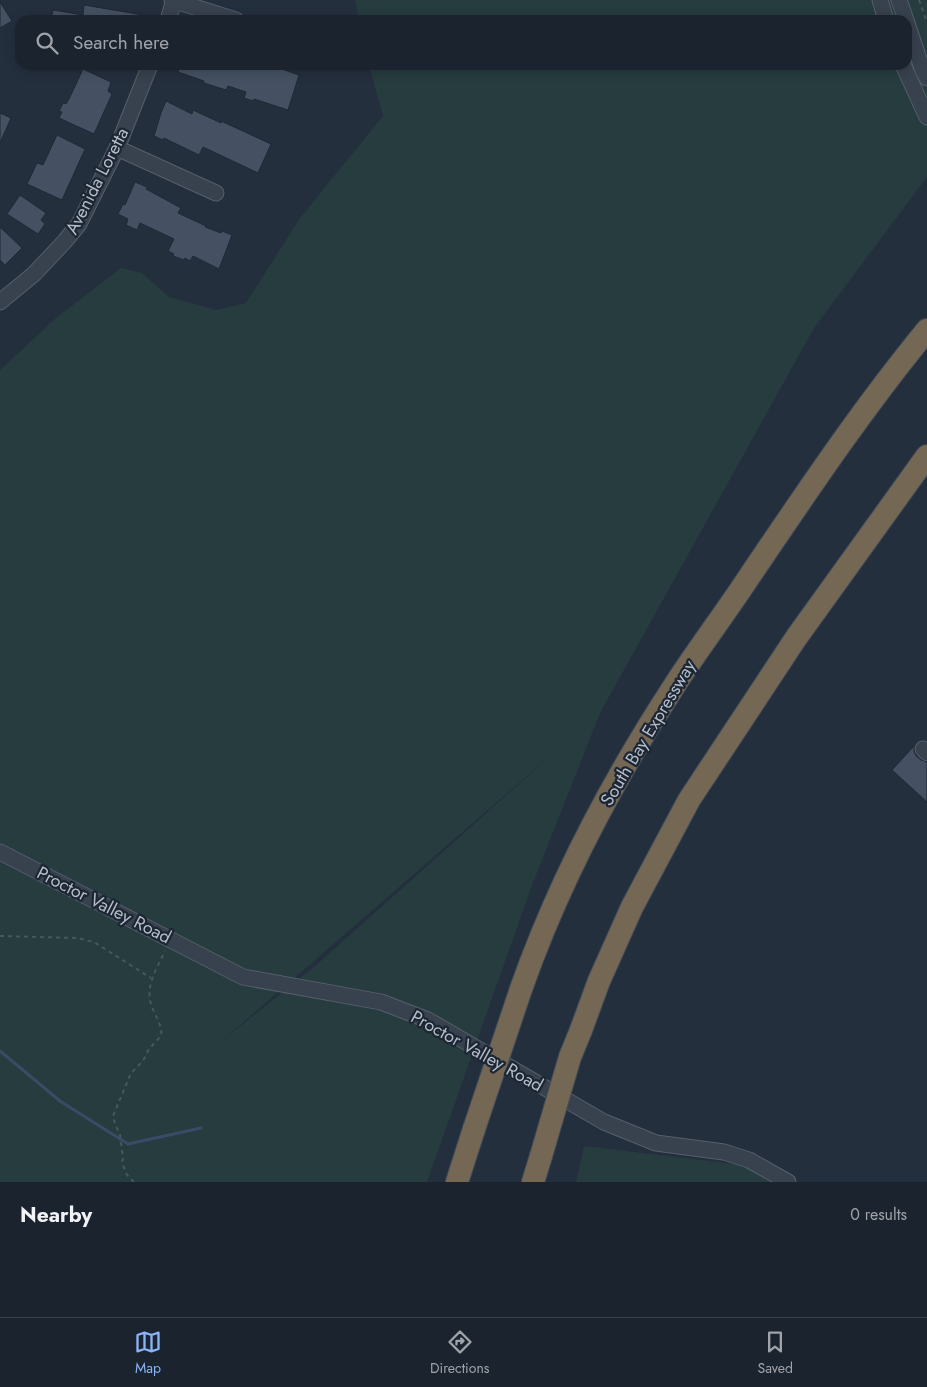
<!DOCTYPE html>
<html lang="en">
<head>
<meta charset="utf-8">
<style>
  body { margin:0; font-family:Jost,sans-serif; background:#242b36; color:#f1f3f6 }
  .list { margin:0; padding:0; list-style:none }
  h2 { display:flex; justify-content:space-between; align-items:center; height:65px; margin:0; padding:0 20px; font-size:21px }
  h2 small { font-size:16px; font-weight:400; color:#a0a4aa }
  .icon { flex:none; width:28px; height:28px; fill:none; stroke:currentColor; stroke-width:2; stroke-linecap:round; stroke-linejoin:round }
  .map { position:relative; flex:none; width:927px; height:1182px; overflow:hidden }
  .search { position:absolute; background:#1b232e; box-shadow:0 2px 12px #0003; left:15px; right:15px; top:15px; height:55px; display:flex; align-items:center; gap:12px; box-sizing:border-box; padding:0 18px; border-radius:15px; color:#a0a4aa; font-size:19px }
  .sheet { height:135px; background:#1b232e }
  nav { display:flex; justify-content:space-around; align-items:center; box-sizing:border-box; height:70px; border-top:1px solid #39404a; background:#1b232e; font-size:14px; color:#a0a4aa }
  nav a { display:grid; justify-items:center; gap:2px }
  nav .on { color:#8ab4f8 }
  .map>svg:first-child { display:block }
</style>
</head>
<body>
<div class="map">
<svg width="927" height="1182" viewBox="0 0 927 1182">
  <rect width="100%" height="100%" fill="#242f3e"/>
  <!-- green -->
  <g fill="#263c3f" fill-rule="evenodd">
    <path d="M355 0H927V177L814 328 600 713 531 888 427 1182H0V370L56 318 121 268 142 273 169 297 216 310 246 303 300 218 383 116 369 65H907V20H359ZM558 749 314 967 224 1039Z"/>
    <polygon points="584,1146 784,1170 793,1182 576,1182"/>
  </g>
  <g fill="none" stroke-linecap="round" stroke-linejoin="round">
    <!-- stream -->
    <polyline stroke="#394c67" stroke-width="3" points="0,1051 60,1101 128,1144 201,1128"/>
  </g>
  <!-- building -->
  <g fill="#455162" stroke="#1f2835">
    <polygon points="0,2 12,21 0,28"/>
    <polygon points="84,5 149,16 148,20 51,20 53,10 83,15"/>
    <polygon points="180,65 264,65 276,69 276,67 299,75 288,110 254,99 253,101 244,98 246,92 228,86 226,90 204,83 204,81 178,72"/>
    <polygon points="83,69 111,82 108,91 112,94 94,134 59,118 62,112 59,111 63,103 66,104 70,97"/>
    <polygon points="166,101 192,114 193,110 221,123 221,121 271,144 258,173 203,147 199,155 164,138 163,140 154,136 161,113"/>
    <polygon points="0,113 11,118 0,143"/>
    <polygon points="57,135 85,149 62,200 27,184 37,163 43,165"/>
    <polygon points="135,182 147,187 146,189 181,208 178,213 206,226 205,227 221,233 222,231 232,235 219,269 193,256 190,261 185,258 184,260 173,256 174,254 168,251 174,239 140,223 137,230 126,225 128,219 118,214 123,204 125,205"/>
    <polygon points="20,195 46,213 41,220 45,224 38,234 7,214"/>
    <polygon points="0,227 22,248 5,265 0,260"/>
    <polygon points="914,746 914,751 916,756 921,760 927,762 927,802 892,770"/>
  </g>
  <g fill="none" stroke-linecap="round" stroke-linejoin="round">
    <defs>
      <g id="minor">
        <polyline points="172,0 236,20"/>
        <polyline points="880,0 886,20"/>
        <polyline points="899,0 906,20"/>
        <polyline points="168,20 174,0"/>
        <polyline points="907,23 923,71 927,78"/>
        <polyline points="903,65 927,117"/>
        <polyline points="117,148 216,193"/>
        <polyline points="0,302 34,274 65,241 79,224 117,148 150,65"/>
        <polyline points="923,749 927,753"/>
        <polyline points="0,852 243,977 381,1002 428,1020 604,1122 656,1143 724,1152 749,1160 788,1182"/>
      </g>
      <g id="highway">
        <path d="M521 989C559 881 615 776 678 680 701 645 726 612 749 577 806 493 862 409 927 330"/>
        <polyline points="581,1030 599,981 632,907 689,800 796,638 927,456"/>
        <polyline points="457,1182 474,1129"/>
        <polyline points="533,1182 541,1156"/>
      </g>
    </defs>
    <!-- minor casing -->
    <use href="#minor" stroke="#565f6c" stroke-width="17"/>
    <!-- highway casing -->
    <use href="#highway" stroke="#434c59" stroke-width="24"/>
    <!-- path -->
    <g stroke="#44595c" stroke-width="2" stroke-dasharray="4 4" stroke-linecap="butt">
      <polyline points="919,0 927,22"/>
      <polyline points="0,936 78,938 94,942 151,978"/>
      <path d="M134 1182 127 1175 122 1163 123 1158 120 1135 115 1124 113 1116 131 1073 143 1061 149 1049 161 1036C163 1026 155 1016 152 1007 144 987 157 968 165 951"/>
    </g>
    <!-- minor -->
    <use href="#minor" stroke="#38414e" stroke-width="15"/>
    <!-- highway -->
    <use href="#highway" stroke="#746855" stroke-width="22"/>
    <defs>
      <g id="highway-bridge">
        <polyline points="474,1129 521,989"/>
        <polyline points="541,1156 570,1057 581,1030"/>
      </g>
    </defs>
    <!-- highway-bridge casing -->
    <use href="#highway-bridge" stroke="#434c59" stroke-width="24" stroke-linecap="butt"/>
    <!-- highway-bridge -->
    <use href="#highway-bridge" stroke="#746855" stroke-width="22"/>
  </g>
  <g text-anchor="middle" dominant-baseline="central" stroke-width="4.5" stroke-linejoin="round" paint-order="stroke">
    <!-- street labels -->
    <g font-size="18" fill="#b4bcc9" stroke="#1d2633">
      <text transform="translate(97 181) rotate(-63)">Avenida Loretta</text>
      <text transform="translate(648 733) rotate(-59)">South Bay Expressway</text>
      <text transform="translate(104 905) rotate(27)">Proctor Valley Road</text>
      <text transform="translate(477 1051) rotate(29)">Proctor Valley Road</text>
    </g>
  </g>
</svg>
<div class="search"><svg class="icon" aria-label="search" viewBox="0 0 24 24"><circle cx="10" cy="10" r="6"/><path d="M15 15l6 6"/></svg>Search here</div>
</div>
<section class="sheet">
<h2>Nearby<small>0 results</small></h2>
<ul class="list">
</ul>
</section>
<nav>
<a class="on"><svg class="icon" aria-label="map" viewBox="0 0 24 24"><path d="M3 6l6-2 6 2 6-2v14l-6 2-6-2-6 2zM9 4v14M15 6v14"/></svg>Map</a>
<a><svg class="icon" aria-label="directions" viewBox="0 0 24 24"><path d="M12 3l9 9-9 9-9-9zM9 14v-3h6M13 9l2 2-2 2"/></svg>Directions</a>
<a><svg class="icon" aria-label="saved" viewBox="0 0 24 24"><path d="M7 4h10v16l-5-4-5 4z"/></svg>Saved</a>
</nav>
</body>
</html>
